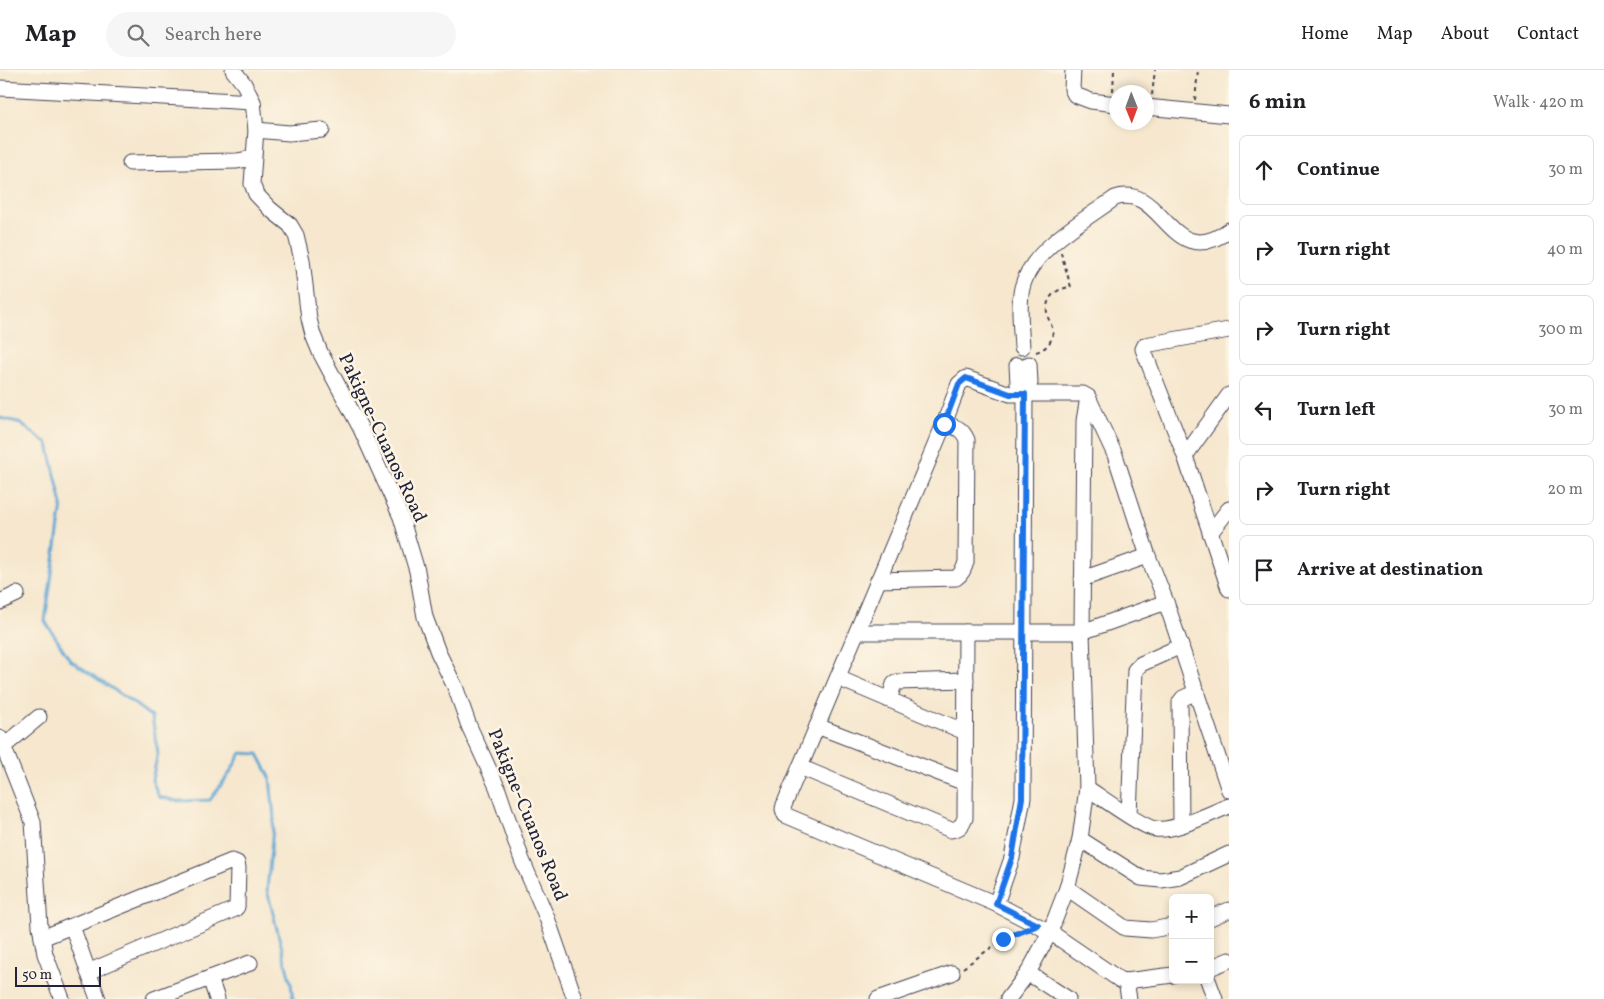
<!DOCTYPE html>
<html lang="en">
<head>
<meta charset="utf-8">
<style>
  body { margin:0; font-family:Vollkorn,serif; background:#f6f6f6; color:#202124 }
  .controls { position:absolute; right:15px; bottom:15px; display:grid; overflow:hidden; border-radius:8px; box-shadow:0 2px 8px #0003 }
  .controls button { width:45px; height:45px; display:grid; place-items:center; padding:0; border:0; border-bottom:1px solid #e0e0e0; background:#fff; color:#202124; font:25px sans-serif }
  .compass { position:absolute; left:1109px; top:15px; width:45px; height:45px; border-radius:50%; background:#fff; box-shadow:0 2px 8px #0003; rotate:179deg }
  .scale { position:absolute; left:15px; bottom:12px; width:86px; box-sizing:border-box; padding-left:5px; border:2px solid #22223b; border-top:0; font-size:14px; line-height:18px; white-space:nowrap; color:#22223b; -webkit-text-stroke:4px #fcf5e5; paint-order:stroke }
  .stop { position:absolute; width:15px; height:15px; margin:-11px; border:4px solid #1a73e8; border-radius:50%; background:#fff }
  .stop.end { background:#1a73e8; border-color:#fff; box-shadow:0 1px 5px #0008 }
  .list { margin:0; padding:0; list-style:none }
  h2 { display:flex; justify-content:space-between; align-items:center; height:65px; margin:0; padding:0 20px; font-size:21px }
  h2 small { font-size:16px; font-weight:400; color:#757577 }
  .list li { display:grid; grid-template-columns:32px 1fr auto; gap:15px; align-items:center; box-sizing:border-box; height:70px; margin:0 10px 10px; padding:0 10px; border:1px solid #e0e0e0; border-radius:8px }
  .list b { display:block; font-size:19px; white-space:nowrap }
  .list em { font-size:16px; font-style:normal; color:#757577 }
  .icon { flex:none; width:28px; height:28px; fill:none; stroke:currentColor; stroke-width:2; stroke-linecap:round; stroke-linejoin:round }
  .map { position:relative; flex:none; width:1229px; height:929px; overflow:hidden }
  header { display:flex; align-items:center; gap:30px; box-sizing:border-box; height:70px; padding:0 25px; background:#fff; border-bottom:1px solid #e0e0e0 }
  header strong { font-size:24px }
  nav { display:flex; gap:28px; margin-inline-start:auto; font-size:18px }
  .search { width:350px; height:45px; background:#f6f6f6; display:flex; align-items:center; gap:12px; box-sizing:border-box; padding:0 18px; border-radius:28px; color:#757577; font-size:19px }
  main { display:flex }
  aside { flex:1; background:#fff }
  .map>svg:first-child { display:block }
</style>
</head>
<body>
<header>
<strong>Map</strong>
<div class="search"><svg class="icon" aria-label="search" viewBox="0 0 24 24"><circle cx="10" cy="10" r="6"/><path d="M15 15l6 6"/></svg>Search here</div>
<nav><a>Home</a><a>Map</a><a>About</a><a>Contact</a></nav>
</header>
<main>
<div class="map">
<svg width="1229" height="929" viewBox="0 0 1229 929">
  <rect width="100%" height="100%" fill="#fcf5e5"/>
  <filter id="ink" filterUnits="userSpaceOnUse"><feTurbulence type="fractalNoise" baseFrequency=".02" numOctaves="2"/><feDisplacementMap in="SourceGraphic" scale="10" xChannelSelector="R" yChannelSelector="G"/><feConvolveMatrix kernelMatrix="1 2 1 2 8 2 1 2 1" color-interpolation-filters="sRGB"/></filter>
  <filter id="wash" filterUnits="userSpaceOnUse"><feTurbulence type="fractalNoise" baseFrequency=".0096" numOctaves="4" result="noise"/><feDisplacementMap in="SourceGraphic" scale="20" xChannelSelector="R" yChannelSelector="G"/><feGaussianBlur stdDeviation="1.12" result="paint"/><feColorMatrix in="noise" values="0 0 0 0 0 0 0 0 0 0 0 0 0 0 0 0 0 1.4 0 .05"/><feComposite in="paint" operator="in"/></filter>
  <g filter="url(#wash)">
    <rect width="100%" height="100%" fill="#f6e7ce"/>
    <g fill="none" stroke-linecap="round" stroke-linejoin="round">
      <!-- stream -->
      <polyline stroke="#5da6d4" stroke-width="3" points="0,348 18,352 48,374 62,435 45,551 70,590 132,632 152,647 158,683 152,710 159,727 178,731 210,730 229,704 241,683 258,684 270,707 274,748 267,820 291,914 293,929"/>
    </g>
  </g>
  <g filter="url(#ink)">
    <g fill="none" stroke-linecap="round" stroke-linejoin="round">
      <defs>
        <g id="minor">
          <polyline points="233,0 244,14 253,32 256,60 252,114 256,124 270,139 290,155 296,165 302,190 309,249 313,265 320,282 361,359 401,447 417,501 425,547 438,582 456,619 469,656 497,717 522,790 547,848 575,929"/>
          <polyline points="1073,0 1072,19 1075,25 1091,31 1116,34"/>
          <polyline points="0,18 253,32"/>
          <polyline points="1146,37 1229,45"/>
          <polyline points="256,60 289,63 322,60"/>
          <polyline points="130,93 237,91 253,88"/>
          <polyline points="1229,260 1145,275 1143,279 1185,386 1229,519"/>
          <path d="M1022 277C1021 258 1018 236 1022 218 1031 179 1085 150 1115 128 1163 112 1171 204 1229 160"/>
          <polyline points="1017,295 1018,314 1025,324 1030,313 1029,294"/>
          <polyline points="1185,386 1229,325"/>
          <polyline points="1210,463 1229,439"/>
          <polyline points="1082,509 1148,486"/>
          <path d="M878 510 956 508C962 504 964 499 966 492L967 370C962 358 956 357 944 354"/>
          <polyline points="0,532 17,524"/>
          <polyline points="857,562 1082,562 1166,532"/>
          <polyline points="838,608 965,662"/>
          <polyline points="889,630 894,614 897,612 966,610"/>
          <polyline points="817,656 965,713"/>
          <polyline points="0,668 33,752 40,856 45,884 62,929"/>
          <polyline points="3,677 39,647"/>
          <path d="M800 697 951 760C960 758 962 756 965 748L966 562"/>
          <path d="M1087 718C1101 727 1143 758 1156 759 1174 762 1211 743 1229 736"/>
          <polyline points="1129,745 1135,600 1141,594 1181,576"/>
          <polyline points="1181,755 1180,632 1183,628 1197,622"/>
          <polyline points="1080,769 1141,808 1161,810 1180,807 1229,784"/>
          <polyline points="1067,818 1125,858 1151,860 1173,856"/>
          <polyline points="996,834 1012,788 1023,728 1025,324"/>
          <polyline points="1210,848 1229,840"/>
          <polyline points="72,856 98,929"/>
          <polyline points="42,868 232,791 237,793 238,798 237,837 235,839 88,902"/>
          <polyline points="1210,898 1229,890"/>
          <polyline points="1028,903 1068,929"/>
          <polyline points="1173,905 1126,911 1120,910 1050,862 996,834 785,745 783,739 784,735 944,354 959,314 966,308 1010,324 1083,324 1088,327 1115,385 1148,486 1166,532 1229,720"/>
          <polyline points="210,908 217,929"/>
          <polyline points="1208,910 1215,929"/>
          <polyline points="1126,911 1129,929"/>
          <polyline points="154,929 250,893"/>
          <polyline points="878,929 952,903"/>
          <polyline points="1008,929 1028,903 1050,862 1067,818 1080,769 1087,718 1082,562 1084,351 1088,327"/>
        </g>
      </defs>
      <!-- minor casing -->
      <use href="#minor" stroke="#424051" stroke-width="17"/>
      <!-- path -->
      <g stroke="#424051" stroke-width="2" stroke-dasharray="4 4" stroke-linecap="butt">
        <polyline points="1113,21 1114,0"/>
        <polyline points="1152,25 1155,0"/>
        <polyline points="1195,30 1198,0"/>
        <path d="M1036 282C1047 279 1055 269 1052 258 1051 252 1047 248 1047 243 1045 227 1057 218 1071 217L1061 183"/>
        <polyline points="963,898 1003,869 1021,862"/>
      </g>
      <!-- minor -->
      <use href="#minor" stroke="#fff" stroke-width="15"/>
    </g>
  </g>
  <g fill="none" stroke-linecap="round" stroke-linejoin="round" filter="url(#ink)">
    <!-- route -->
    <polyline stroke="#1a73e8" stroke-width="6" points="944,354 959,314 966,308 1010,324 1025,324 1022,728 1012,788 996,834 1038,855 1003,869"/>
  </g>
  <g text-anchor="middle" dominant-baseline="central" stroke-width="5" stroke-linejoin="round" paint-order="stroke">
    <!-- street labels -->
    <g font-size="19" fill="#22223b" stroke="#fcf5e5">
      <text transform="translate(382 368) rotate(65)">Pakigne-Cuanos Road</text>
      <text transform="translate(527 745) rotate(68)">Pakigne-Cuanos Road</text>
    </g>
  </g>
</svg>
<div class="controls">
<button>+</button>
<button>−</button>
</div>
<svg class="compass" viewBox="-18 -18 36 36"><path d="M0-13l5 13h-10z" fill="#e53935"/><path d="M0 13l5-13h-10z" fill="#757577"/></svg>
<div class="scale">50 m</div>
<div class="stop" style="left:944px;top:354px"></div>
<div class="stop end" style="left:1003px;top:869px"></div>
</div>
<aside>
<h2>6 min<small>Walk · 420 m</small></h2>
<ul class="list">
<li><svg class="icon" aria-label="ahead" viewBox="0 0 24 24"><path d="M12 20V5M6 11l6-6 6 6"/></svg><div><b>Continue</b></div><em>30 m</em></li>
<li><svg class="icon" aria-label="right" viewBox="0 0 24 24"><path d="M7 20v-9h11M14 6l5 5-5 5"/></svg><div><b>Turn right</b></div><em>40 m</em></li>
<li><svg class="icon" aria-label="right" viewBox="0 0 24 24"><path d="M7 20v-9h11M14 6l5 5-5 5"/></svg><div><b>Turn right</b></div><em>300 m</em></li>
<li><svg class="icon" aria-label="left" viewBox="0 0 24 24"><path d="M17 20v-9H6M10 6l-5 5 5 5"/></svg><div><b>Turn left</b></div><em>30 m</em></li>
<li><svg class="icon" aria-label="right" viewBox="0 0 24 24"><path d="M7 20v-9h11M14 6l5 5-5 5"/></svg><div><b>Turn right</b></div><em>20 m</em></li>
<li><svg class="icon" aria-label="arrive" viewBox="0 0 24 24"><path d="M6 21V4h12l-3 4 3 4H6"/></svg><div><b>Arrive at destination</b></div></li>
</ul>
</aside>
</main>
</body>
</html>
